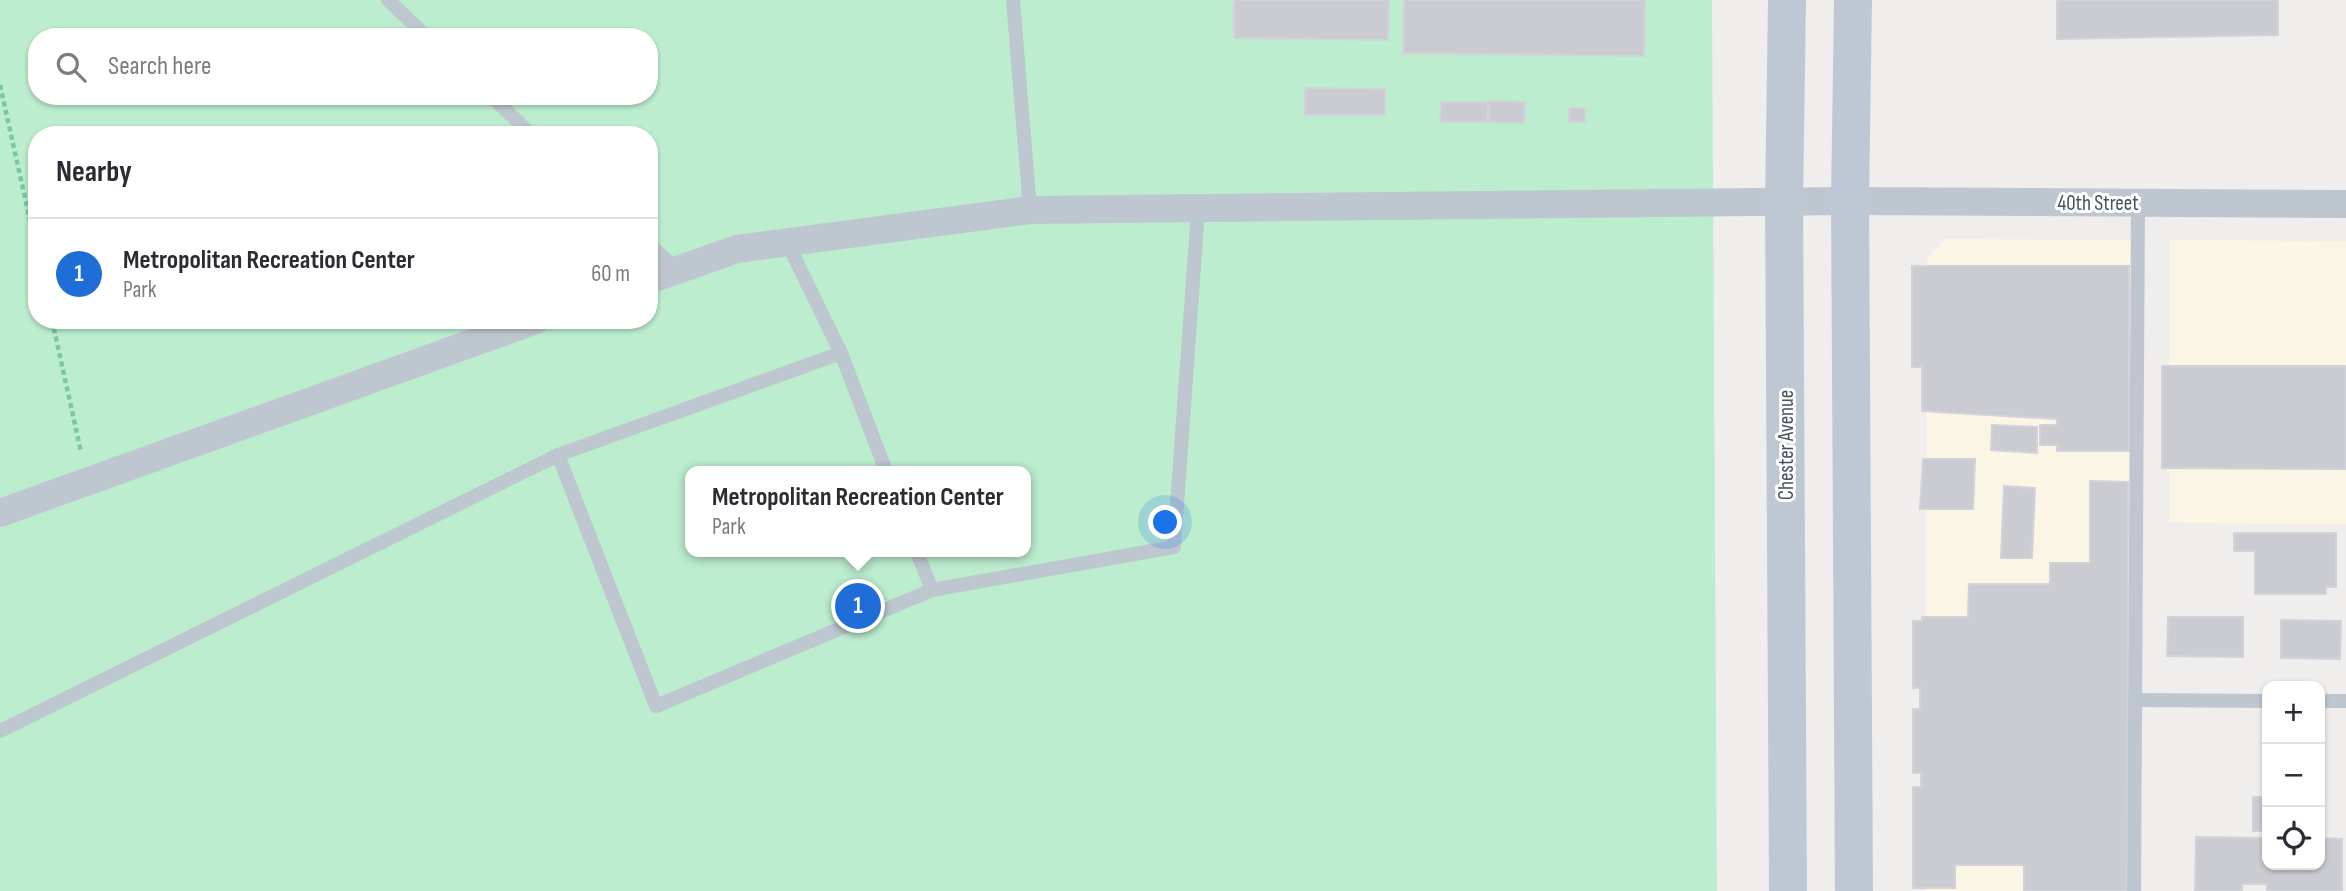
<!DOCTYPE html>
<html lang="en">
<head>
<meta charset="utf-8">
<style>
  body { margin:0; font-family:"Sofia Sans Condensed",sans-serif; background:#f2f2f3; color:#2b2b33 }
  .controls { position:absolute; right:21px; bottom:21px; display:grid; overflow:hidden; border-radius:14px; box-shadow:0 2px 5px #0004 }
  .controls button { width:63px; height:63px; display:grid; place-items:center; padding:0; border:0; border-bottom:2px solid #e1e1e2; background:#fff; color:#2b2b33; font:35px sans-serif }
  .you { position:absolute; left:1166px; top:523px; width:24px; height:24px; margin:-18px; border:5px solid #fff; border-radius:50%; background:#1a73e8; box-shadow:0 0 0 10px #1a73e833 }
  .badge { display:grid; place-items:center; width:46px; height:46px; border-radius:50%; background:#1f6ed8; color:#fff; font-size:23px; font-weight:700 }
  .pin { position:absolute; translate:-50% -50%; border:4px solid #fff; box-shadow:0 2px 7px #0006 }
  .popup { position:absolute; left:685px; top:466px; width:346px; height:91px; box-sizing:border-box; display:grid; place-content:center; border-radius:14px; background:#fff; filter:drop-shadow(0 2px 5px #0005); font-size:23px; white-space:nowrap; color:#7c7c81 }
  .popup b { font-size:26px; color:#2b2b33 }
  .popup::after { content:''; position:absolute; left:50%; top:100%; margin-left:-14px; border:14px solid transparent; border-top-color:#fff }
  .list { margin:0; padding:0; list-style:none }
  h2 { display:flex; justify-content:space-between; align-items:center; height:91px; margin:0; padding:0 28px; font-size:30px }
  h2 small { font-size:23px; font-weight:400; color:#7c7c81 }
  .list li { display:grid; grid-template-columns:46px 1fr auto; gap:21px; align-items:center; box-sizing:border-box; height:112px; padding:0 28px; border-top:2px solid #e1e1e2 }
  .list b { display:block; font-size:26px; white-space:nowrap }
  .list p { margin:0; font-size:23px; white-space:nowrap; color:#7c7c81 }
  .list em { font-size:23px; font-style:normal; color:#7c7c81 }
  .icon { flex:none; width:38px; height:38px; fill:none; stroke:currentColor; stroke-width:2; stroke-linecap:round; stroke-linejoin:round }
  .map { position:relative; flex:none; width:2346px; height:891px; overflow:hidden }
  .search { position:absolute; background:#fff; box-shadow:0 2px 5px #0004; left:28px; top:28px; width:630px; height:77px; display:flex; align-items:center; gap:18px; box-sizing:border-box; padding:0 24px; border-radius:28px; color:#7c7c81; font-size:26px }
  .panel { position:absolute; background:#fff; box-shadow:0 2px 5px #0004; left:28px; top:126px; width:630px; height:203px; border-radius:28px }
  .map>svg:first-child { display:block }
</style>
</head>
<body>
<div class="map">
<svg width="2346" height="891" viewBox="0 0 2346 891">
  <rect width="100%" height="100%" fill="#f0eded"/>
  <!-- commercial -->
  <g fill="#fbf5e6">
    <polygon points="1946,239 2135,240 2134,891 1925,891 1927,258"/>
    <polygon points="2169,240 2346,241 2346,524 2169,523"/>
  </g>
  <!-- green -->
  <path fill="#bcedcf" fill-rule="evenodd" d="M0 0H1712L1717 891H0ZM37 37H649V96H37ZM37 135H649V320H37ZM690 471H1026V552H690Z"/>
  <!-- building -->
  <g fill="#caccd2" stroke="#d1d3d9" stroke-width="2">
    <polygon points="1234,0 1389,0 1388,40 1234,38"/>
    <polygon points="1404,0 1645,0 1644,56 1403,53"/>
    <polygon points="2057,0 2278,0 2278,35 2057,39"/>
    <polygon points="1305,88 1385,89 1385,115 1305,115"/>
    <polygon points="1489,101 1525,102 1524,123 1489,122"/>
    <polygon points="1441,102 1488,102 1487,122 1440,122"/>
    <rect x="1569" y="108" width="16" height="14"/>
    <polygon points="1912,266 2129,266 2129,451 2057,451 2057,445 2040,445 2040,425 2057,425 2057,419 1922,411 1922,367 1912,367"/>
    <polygon points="2162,366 2346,366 2346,469 2162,468"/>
    <polygon points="1992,425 2037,427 2037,453 1991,450"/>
    <polygon points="1923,459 1975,459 1973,509 1920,509"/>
    <polygon points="2090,481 2128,482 2127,891 2024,891 2024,865 1955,865 1955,888 1913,888 1913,787 1921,787 1921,773 1913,773 1913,709 1920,709 1920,688 1913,688 1913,621 1922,621 1922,617 1968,617 1969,584 2050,584 2050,563 2090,563"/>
    <polygon points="2004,486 2035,488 2032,558 2001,558"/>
    <polygon points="2234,533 2336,533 2336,587 2326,587 2326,594 2255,594 2255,551 2234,551"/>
    <polygon points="2168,617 2243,617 2243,657 2167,656"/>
    <polygon points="2281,620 2341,621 2340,659 2281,658"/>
    <rect x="2253" y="797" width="14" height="34"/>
    <polygon points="2196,837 2267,838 2267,865 2320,865 2320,838 2342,839 2342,891 2267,891 2267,884 2242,884 2242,891 2195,891"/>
  </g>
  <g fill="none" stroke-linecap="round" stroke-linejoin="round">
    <!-- path -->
    <g stroke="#76c9a1" stroke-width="4.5" stroke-dasharray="5 3.5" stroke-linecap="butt">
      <polyline points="0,85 37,252"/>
      <polyline points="52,320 81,452"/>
    </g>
    <!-- service -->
    <g stroke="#bec7cf" stroke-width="14">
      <polyline points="388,0 427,37"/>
      <polyline points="1013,0 1030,210"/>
      <polyline points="491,96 532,135"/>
      <polyline points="787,242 841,353 886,471"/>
      <polyline points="649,244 677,270"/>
      <polyline points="558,455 656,706 932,590"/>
      <polyline points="917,552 932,590 1174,547 1198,210"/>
      <polyline points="2135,700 2267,701"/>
      <polyline points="2320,701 2346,701"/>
      <polyline points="0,731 558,455 841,353"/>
      <polyline points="2134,891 2138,203"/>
    </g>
    <!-- minor -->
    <g stroke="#bec7cf" stroke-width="28">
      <polyline points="649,280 737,249 1030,210 1850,201 2346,204"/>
      <polyline points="0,513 536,320"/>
    </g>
    <!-- secondary -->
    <g stroke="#bec8d4" stroke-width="38">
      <polyline points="1787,0 1784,202 1788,891"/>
      <polyline points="1853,0 1850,201 1854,891"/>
    </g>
  </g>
  <g text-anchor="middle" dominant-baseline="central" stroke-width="6" stroke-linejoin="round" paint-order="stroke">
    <!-- street labels -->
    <g font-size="21" fill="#46505a" stroke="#fff">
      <text x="2098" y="203">40th Street</text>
      <text transform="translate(1786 445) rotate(-90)">Chester Avenue</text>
    </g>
  </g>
</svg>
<div class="controls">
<button>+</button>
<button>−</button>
<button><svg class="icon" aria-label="locate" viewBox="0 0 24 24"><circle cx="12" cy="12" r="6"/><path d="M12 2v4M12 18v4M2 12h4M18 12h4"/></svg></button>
</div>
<div class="you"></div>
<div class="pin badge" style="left:858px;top:606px">1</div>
<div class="popup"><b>Metropolitan Recreation Center</b>Park</div>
<div class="search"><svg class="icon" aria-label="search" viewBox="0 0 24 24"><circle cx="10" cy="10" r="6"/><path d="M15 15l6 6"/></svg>Search here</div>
<section class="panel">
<h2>Nearby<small></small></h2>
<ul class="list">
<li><span class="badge">1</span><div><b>Metropolitan Recreation Center</b><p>Park</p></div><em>60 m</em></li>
</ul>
</section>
</div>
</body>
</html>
